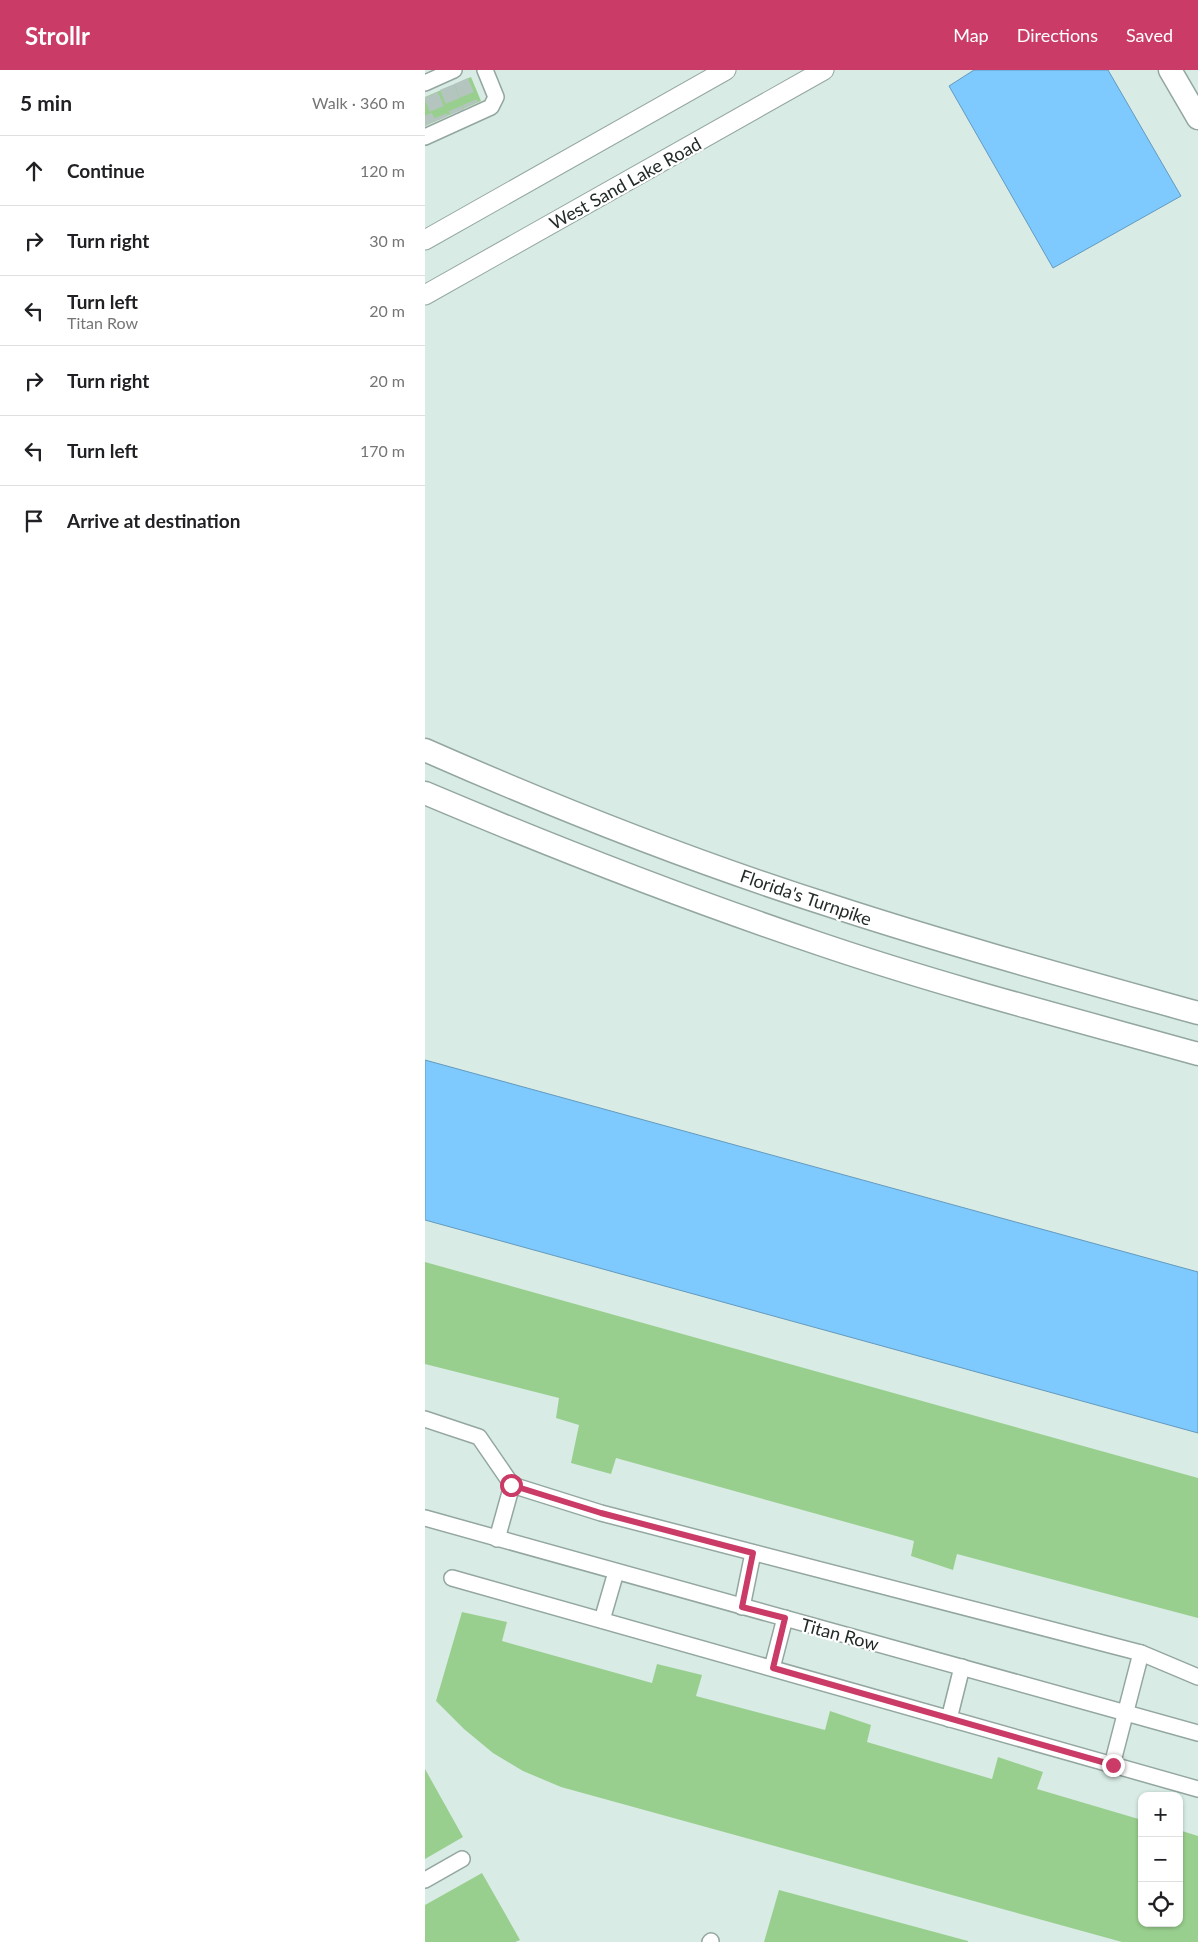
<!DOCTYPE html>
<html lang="en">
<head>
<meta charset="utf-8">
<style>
  body { margin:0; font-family:Lato,sans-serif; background:#f2f2f2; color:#202124 }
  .controls { position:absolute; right:15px; bottom:15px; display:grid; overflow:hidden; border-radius:10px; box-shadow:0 1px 4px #0004 }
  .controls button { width:45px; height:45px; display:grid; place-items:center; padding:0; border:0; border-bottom:1px solid #e0e0e0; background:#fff; color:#202124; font:25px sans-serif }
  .stop { position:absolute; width:15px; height:15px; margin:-11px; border:4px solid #ca3c67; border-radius:50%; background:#fff }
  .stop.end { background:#ca3c67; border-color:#fff; box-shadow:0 1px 5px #0008 }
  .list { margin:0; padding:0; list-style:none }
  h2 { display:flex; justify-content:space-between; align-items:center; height:65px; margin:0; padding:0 20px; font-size:21px }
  h2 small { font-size:16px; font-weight:400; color:#757577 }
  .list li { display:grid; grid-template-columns:32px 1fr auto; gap:15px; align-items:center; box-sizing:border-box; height:70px; padding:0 20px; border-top:1px solid #e0e0e0 }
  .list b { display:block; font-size:19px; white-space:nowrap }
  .list p { margin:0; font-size:16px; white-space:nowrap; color:#757577 }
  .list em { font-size:16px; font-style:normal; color:#757577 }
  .icon { flex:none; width:28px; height:28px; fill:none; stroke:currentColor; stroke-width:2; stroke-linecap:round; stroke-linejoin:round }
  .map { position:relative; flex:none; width:773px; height:1872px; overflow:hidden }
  header { display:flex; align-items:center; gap:30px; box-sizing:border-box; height:70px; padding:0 25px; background:#ca3c67; color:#fff }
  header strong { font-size:24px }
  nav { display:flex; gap:28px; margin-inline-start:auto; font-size:18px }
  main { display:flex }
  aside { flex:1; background:#fff }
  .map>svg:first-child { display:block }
</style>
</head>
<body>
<header>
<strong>Strollr</strong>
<nav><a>Map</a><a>Directions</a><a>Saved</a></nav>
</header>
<main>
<aside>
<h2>5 min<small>Walk · 360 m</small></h2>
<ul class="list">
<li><svg class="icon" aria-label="ahead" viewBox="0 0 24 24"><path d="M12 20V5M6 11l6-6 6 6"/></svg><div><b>Continue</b></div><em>120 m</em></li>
<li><svg class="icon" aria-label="right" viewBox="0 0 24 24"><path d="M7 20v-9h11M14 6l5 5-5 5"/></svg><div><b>Turn right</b></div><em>30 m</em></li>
<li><svg class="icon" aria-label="left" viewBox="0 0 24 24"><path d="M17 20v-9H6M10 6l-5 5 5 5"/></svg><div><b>Turn left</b><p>Titan Row</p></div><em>20 m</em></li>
<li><svg class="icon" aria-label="right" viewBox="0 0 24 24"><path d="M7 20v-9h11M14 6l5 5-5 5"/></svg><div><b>Turn right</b></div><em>20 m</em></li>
<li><svg class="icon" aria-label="left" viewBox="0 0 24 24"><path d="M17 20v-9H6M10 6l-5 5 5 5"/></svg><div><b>Turn left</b></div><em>170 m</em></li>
<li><svg class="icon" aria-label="arrive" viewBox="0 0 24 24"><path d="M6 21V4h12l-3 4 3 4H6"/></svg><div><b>Arrive at destination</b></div></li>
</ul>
</aside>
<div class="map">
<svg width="773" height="1872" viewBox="0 0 773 1872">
  <rect width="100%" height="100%" fill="#d8ece5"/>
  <!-- water -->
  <g fill="#7ec9fe" stroke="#639abe">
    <polygon points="549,0 683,0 756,126 628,198 524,16"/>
    <polygon points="0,990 773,1202 773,1363 0,1150"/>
  </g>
  <!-- building -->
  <g fill="#99cf8e">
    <polygon points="46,7 56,31 0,56 0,27"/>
    <polygon points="0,1192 773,1408 773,1548 532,1484 528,1500 486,1486 489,1471 191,1388 186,1404 146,1393 154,1355 131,1348 134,1328 0,1294"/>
    <polygon points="37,1542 82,1552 77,1571 227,1613 232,1594 277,1605 271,1626 400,1660 405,1641 446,1655 442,1672 567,1709 573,1687 618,1702 612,1719 717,1750 717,1853 754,1853 754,1760 773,1766 773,1872 697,1872 136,1717 98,1701 68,1683 39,1659 11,1631"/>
    <polygon points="0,1699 38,1767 0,1789"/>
    <polygon points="57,1803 95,1870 90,1872 0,1872 0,1835"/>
    <polygon points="354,1820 543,1871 543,1872 339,1872"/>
  </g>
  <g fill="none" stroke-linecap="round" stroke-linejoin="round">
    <!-- minor-tunnel -->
    <g stroke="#b4c5bf" stroke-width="15" stroke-dasharray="15 8" stroke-linecap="butt">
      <polyline points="36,11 46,35"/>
      <polyline points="22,17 32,42"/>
      <polyline points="6,25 16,49"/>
      <polyline points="0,46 4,54"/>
    </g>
    <defs>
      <g id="minor">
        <polyline points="0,13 29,0"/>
        <polyline points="0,67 66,37 71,27 60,0"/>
        <polyline points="0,1349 54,1367 87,1415"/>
        <polyline points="0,1448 773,1663"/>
        <polyline points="72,1469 87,1415 176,1443 716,1583 773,1607"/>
        <polyline points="27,1508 773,1719"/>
        <polyline points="317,1537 328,1483"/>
        <polyline points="177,1550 191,1502"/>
        <polyline points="347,1598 360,1548"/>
        <polyline points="524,1649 537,1597"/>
        <polyline points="687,1695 716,1583"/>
        <polyline points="0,1810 37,1789"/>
        <polyline points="285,1872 286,1871"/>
      </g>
      <g id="major">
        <polyline points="0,170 301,0"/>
        <polyline points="0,225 399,0"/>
      </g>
      <g id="highway">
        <polyline points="745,0 773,48"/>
        <path d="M0 680C134 739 271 793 410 837 530 876 651 909 773 943"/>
        <path d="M0 723C130 778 261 829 395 874 519 916 647 949 773 984"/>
      </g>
    </defs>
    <!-- minor casing -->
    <use href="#minor" stroke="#93a6a0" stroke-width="18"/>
    <!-- major casing -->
    <use href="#major" stroke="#93a6a0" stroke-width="21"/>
    <!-- highway casing -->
    <use href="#highway" stroke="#93a6a0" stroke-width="25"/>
    <!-- minor -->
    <use href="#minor" stroke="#fff" stroke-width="15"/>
    <!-- major -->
    <use href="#major" stroke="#fff" stroke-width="19"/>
    <!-- highway -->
    <use href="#highway" stroke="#fff" stroke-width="22"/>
  </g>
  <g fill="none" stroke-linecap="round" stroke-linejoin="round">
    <!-- route -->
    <polyline stroke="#ca3c67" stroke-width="6" points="86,1415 176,1443 328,1483 317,1537 360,1548 348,1598 688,1695"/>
  </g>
  <g text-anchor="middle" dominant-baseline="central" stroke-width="4.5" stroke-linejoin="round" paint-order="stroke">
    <!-- street labels -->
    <g font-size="18" fill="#232b28" stroke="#fff">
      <text transform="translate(200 113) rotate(-29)">West Sand Lake Road</text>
      <text transform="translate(381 827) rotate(19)">Florida's Turnpike</text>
      <text transform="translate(415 1564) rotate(15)">Titan Row</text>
    </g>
  </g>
</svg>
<div class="controls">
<button>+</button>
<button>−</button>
<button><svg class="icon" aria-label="locate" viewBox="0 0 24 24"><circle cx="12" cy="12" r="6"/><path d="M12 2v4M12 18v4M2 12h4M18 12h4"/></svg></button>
</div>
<div class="stop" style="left:86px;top:1415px"></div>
<div class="stop end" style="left:688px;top:1695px"></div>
</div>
</main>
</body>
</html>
